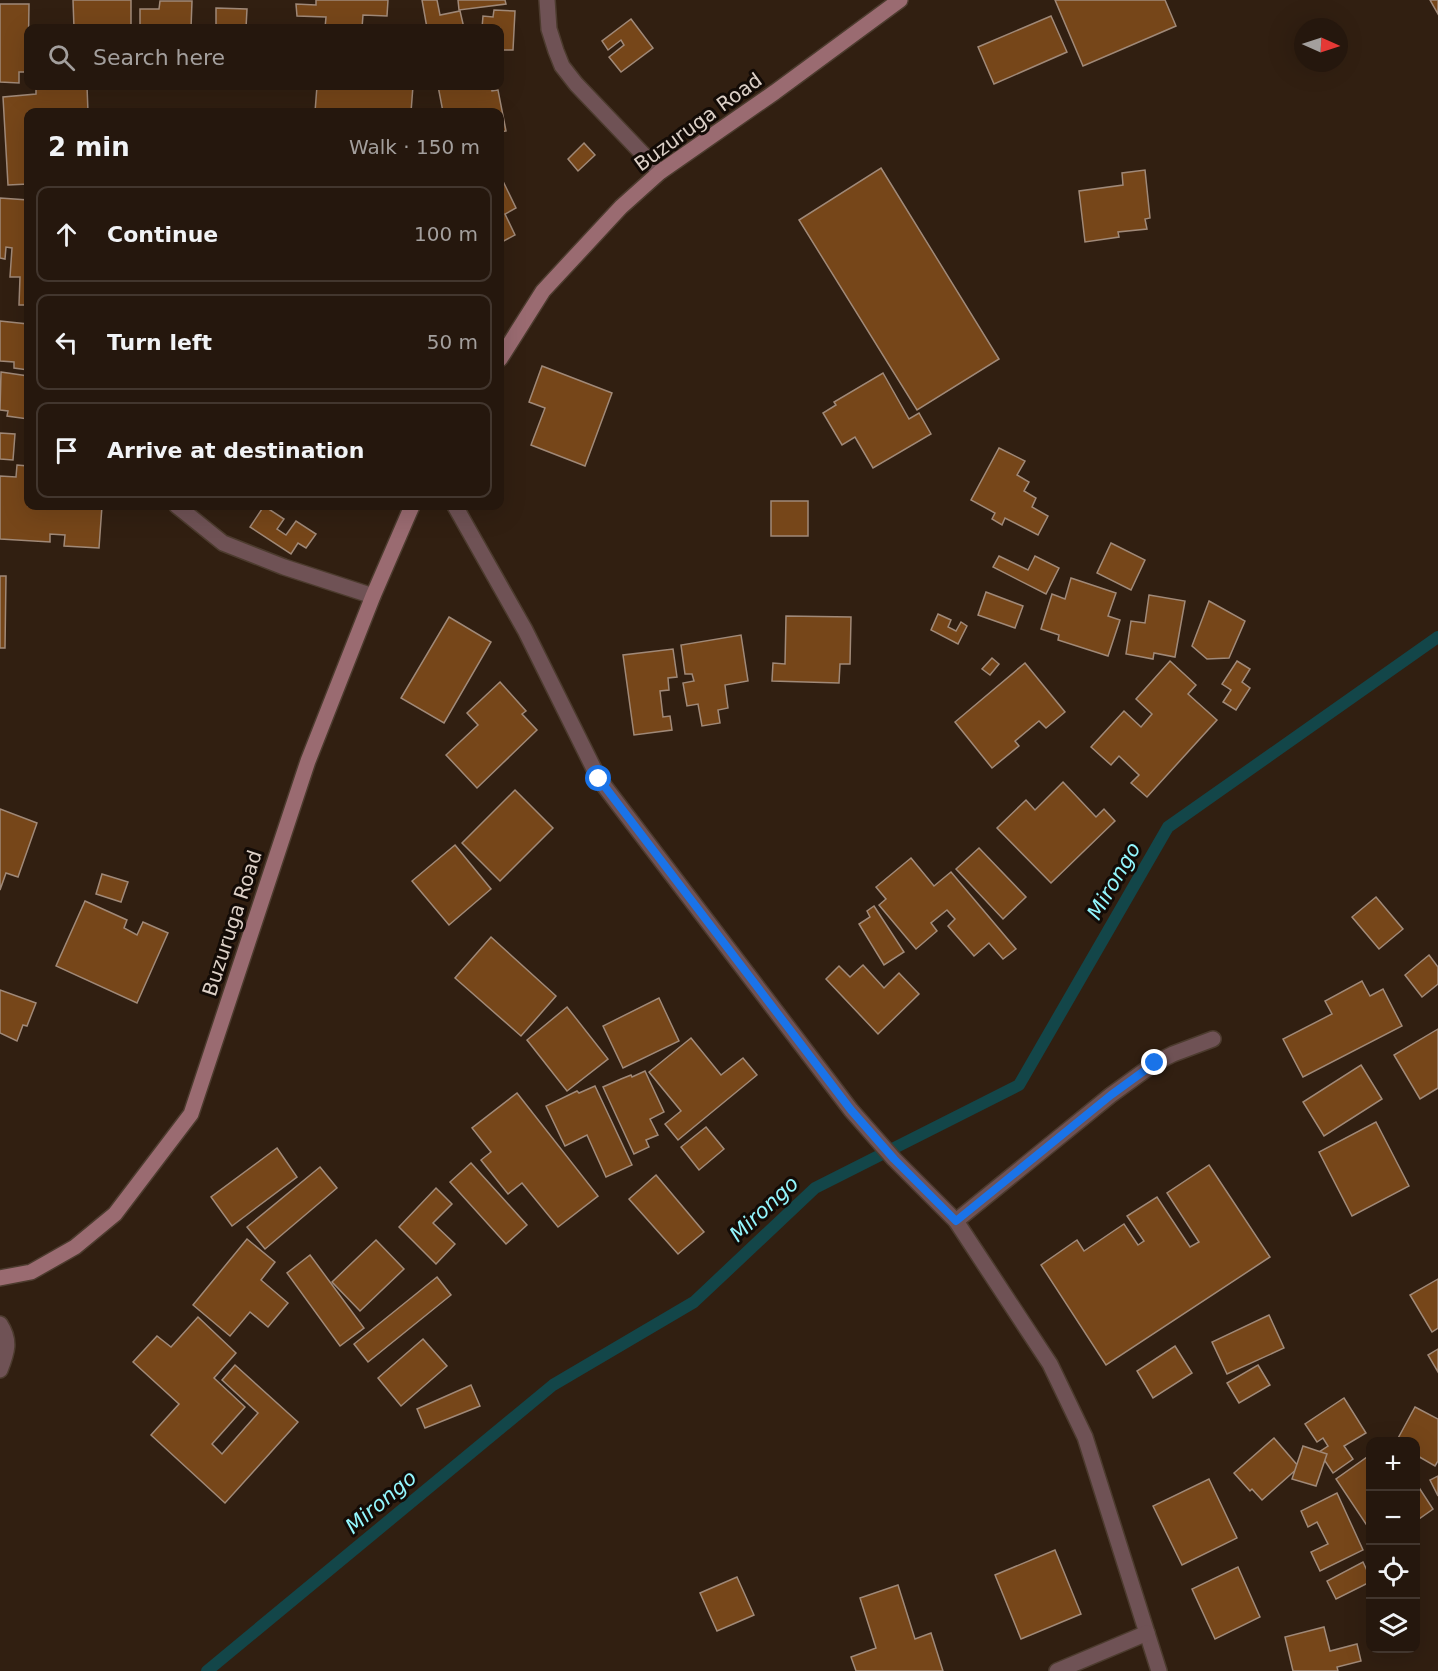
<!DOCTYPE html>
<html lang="en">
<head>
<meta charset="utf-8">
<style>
  body { margin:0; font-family:"DejaVu Sans",sans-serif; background:#2d2016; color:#f1f3f6 }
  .controls { position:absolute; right:18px; bottom:18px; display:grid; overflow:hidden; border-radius:12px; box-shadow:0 6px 24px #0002 }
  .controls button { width:54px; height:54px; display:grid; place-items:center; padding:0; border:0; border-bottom:2px solid #42362e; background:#25170d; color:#f1f3f6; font:30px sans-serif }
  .compass { position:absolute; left:1294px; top:18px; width:54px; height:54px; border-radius:50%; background:#25170d; box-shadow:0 6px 24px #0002; rotate:93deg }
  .stop { position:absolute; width:18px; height:18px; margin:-14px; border:4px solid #1a73e8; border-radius:50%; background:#fff }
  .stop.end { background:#1a73e8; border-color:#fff; box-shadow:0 2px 6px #0008 }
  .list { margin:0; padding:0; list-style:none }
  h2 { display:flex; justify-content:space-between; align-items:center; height:78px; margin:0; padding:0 24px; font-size:26px }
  h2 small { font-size:20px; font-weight:400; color:#a39f9d }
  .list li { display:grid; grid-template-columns:39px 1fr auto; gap:18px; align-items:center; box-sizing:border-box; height:96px; margin:0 12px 12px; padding:0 12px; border:2px solid #42362e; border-radius:12px }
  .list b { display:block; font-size:22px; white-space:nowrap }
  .list em { font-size:20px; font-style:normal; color:#a39f9d }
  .icon { flex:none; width:33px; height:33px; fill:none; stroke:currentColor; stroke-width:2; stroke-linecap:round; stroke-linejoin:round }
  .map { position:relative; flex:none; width:1438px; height:1671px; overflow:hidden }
  .search { position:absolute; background:#25170d; box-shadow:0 6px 24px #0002; left:24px; top:24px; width:480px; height:66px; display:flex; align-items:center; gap:15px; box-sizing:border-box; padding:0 21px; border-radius:12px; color:#a39f9d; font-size:22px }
  .panel { position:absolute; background:#25170d; box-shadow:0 6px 24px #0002; left:24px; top:108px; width:480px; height:402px; border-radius:12px }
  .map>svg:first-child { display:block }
</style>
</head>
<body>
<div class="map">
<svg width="1438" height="1671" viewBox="0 0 1438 1671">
  <rect width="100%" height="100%" fill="#311f11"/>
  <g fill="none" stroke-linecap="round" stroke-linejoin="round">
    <!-- stream -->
    <polyline stroke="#134649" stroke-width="12" points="207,1671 553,1385 694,1302 815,1188 1019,1085 1168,827 1438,637"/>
  </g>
  <!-- building -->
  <g fill="#764619" stroke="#a08978" stroke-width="1.5">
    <polygon points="73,0 131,0 131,28 74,28"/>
    <polygon points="316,0 388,0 387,16 363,15 362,28 325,28 326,17 297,16 296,4 316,5"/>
    <polygon points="422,0 437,0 440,15 460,11 464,28 427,28"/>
    <polygon points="458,0 505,0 506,4 459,10"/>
    <polygon points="1055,0 1165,0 1176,26 1083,66"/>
    <polygon points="1430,0 1438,0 1438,14"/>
    <polygon points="160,1 192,1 191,28 140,28 140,9 159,9"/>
    <polygon points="0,4 29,4 28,72 19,72 19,83 0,82"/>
    <polygon points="216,8 247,9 246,28 216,28"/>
    <polygon points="494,10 515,11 513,50 500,50 500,28 482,28 483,16 493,17"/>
    <polygon points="1051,16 1067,52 994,84 978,47"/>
    <polygon points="631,19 653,48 621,72 609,57 624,45 621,40 608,50 602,41"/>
    <polygon points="36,86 87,86 88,112 28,112 28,184 8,185 3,97 36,94"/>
    <polygon points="139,86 190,86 190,89 139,88"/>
    <polygon points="317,86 413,86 411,112 315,112"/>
    <polygon points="438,86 491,86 492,91 498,90 506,131 500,132 500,112 443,112"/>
    <polygon points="584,143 595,155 578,171 568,159"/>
    <polygon points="881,168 999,359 917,410 799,220"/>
    <polygon points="1145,170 1150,218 1145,219 1147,229 1118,232 1119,237 1085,242 1079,191 1123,185 1122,173"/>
    <polygon points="500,175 516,208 505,214 515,235 500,243"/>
    <polygon points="0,198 28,200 28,305 19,305 20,277 10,277 12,248 6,247 5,259 0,258"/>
    <polygon points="0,321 28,324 28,370 14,368 14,362 0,361"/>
    <polygon points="542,366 612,393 585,466 531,445 545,408 529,402"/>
    <polygon points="1,372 28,376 28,419 7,416 8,411 0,410"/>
    <polygon points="883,373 909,419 919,413 931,434 873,468 855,437 842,445 823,413 836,405 834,402"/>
    <polygon points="0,433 15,434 13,460 0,459"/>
    <polygon points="999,448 1025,461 1017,475 1029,482 1024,491 1036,498 1032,507 1048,516 1038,535 1005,518 1002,525 992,519 995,513 971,500"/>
    <polygon points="17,465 28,466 28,506 102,506 99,548 64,546 65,535 50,534 50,542 0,539 0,476 16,477"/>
    <rect x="771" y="501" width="37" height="35"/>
    <polygon points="264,506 284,519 277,529 286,535 296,521 316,534 306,548 298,543 291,554 250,527"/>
    <polygon points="1111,543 1145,560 1131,590 1097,573"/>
    <polygon points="999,556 1028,570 1035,556 1059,568 1046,594 993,567"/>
    <polygon points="0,576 6,576 5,648 0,648"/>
    <polygon points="1071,578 1116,593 1108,616 1120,620 1108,656 1058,640 1059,635 1041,629 1052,594 1065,599"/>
    <polygon points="986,592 1023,606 1015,628 978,615"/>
    <polygon points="1149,595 1185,601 1175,657 1154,653 1153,659 1126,654 1131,621 1145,623"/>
    <polygon points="1209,601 1245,621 1229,658 1207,659 1192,646"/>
    <polygon points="938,614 951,620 948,627 956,631 961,622 967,626 958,644 931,630"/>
    <polygon points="786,616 851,617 850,664 840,664 839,683 772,681 773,663 785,664"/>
    <polygon points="449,617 491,642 444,723 401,698"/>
    <polygon points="741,635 748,681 725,685 728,708 718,710 720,723 702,726 698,704 687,706 683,683 694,681 692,674 685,674 681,645"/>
    <polygon points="673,649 677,677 668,678 669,690 660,691 663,717 670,716 672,730 634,735 623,655"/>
    <polygon points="992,658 999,664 990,675 982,669"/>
    <polygon points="1170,661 1196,685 1188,694 1217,720 1147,797 1131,783 1139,775 1119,756 1111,765 1091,747 1124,711 1141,727 1152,714 1136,699"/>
    <polygon points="1237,661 1250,669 1242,682 1250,688 1236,710 1223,702 1231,690 1222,684"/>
    <polygon points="1025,663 1065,712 1046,728 1039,721 1015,741 1019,746 992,768 955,722"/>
    <polygon points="500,682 526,711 522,714 537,730 477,788 446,755 478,725 467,713"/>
    <polygon points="1063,782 1096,817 1104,809 1115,821 1051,883 997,828 1026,800 1035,810"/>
    <polygon points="515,790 553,828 500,881 462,843"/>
    <polygon points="0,809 37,823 18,877 6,873 0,890"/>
    <polygon points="455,845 491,889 449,925 412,881"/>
    <polygon points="979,848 1026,897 1003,919 956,869"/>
    <polygon points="911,858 934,886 951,872 1016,949 1003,959 989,943 974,956 948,926 955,919 947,910 931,923 937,931 916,949 879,905 886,899 876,887"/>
    <polygon points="102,874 128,882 121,902 96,894"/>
    <polygon points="1376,897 1403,929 1379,949 1352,917"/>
    <polygon points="85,901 127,920 124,928 137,935 143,922 168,933 137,1003 56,966"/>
    <polygon points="874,906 904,952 884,965 859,924 870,917 867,911"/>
    <polygon points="491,937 556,996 521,1036 455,978"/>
    <polygon points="1429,955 1438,967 1438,984 1422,997 1405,975"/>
    <polygon points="863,965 884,988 899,973 919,994 878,1034 826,979 839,966 850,977"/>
    <polygon points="1362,981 1370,996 1383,989 1402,1026 1303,1077 1283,1039 1332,1014 1325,1001"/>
    <polygon points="0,990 36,1003 27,1026 23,1025 17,1041 0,1033"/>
    <polygon points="659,998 679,1041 623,1068 603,1026"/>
    <polygon points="567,1007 608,1059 567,1091 527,1040"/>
    <polygon points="1438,1029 1438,1088 1420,1099 1394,1055"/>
    <polygon points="691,1038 721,1075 743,1058 757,1075 678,1140 665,1124 681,1111 649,1072"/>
    <polygon points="1361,1065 1382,1099 1324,1136 1303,1102"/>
    <polygon points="645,1071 664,1112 650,1119 658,1135 646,1140 649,1147 634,1154 603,1087 621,1079 631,1075 632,1077"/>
    <polygon points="595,1086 632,1165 606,1177 587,1135 565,1146 546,1106 577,1091 579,1093"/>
    <polygon points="517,1093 598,1196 558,1227 522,1183 508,1194 481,1160 491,1152 472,1128"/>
    <polygon points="1376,1122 1409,1186 1352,1216 1319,1152"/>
    <polygon points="706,1127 724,1149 699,1170 681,1147"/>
    <polygon points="277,1148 297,1177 232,1226 211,1197"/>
    <polygon points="471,1163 527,1225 506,1244 450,1182"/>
    <polygon points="1209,1165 1270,1257 1106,1365 1041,1265 1077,1240 1084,1251 1124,1224 1138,1245 1144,1241 1127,1216 1157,1197 1190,1247 1199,1242 1167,1193"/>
    <polygon points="320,1167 337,1188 265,1249 247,1227"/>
    <polygon points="656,1175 704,1232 678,1254 629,1199"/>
    <polygon points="436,1188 452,1204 433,1223 455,1244 436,1264 399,1227"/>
    <polygon points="247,1239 275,1262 261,1280 288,1303 268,1327 250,1312 230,1336 193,1305"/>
    <polygon points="376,1240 404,1269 360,1311 332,1282"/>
    <polygon points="310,1255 364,1328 340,1346 287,1273"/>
    <polygon points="437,1277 451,1295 368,1362 354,1344"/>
    <polygon points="1438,1279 1438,1328 1432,1332 1410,1295"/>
    <polygon points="1269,1315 1284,1348 1227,1374 1212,1342"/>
    <polygon points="198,1317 236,1353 214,1378 245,1407 212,1444 222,1454 258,1413 222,1380 235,1365 298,1422 225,1503 151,1435 179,1404 133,1362 157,1336 171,1347"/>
    <polygon points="423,1339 447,1366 401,1406 378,1378"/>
    <polygon points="1175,1346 1192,1373 1153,1398 1137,1371"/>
    <polygon points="1438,1349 1438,1372 1428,1355"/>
    <polygon points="1258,1365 1270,1385 1239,1403 1227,1383"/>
    <polygon points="471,1385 480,1406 425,1428 417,1409"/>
    <polygon points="1344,1398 1366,1433 1344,1446 1353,1459 1333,1473 1319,1452 1328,1446 1323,1438 1317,1442 1305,1424"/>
    <polygon points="1415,1407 1438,1419 1438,1461 1435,1466 1416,1455 1416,1442 1396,1442"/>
    <polygon points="1274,1438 1299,1467 1262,1500 1252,1489 1250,1491 1234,1473"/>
    <polygon points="1303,1446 1327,1454 1316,1486 1292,1479"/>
    <polygon points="1370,1455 1370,1530 1336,1479"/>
    <polygon points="1438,1476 1438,1496 1430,1480"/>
    <polygon points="1209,1479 1237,1538 1182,1565 1153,1506"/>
    <polygon points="1416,1483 1433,1509 1416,1521"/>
    <polygon points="1337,1493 1363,1550 1320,1571 1311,1552 1328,1544 1317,1522 1308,1527 1301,1511"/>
    <polygon points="1055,1550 1081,1614 1021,1639 995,1575"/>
    <polygon points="1363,1562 1370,1577 1370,1582 1336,1599 1327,1581"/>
    <polygon points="1238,1567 1260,1617 1215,1639 1192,1589"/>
    <polygon points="737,1577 754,1615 717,1631 700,1593"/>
    <polygon points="898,1585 915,1639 931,1633 943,1671 856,1671 851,1657 876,1648 860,1598"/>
    <polygon points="1324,1627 1330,1651 1357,1644 1361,1661 1337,1667 1338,1671 1293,1671 1285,1637"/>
  </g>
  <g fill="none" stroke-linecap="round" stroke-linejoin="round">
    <defs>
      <g id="street">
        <polyline points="547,0 549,29 556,51 562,66 576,84 660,172"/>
        <polyline points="177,506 223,543 284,567 373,596"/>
        <polyline points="455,506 525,630 599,779 851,1110 894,1159 956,1221 1050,1364 1085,1437 1159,1671"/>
        <polyline points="956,1221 1111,1095 1155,1063 1173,1054 1213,1039"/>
        <path d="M0 1324C11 1341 7 1352 0 1370"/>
        <polyline points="1057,1671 1147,1633"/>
      </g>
      <g id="secondary">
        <polyline points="500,359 543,291 621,207 660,172 775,92 900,0"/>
        <polyline points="0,1278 31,1272 75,1247 115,1214 191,1114 308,761 373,596 412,506"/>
      </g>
    </defs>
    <!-- street casing -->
    <use href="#street" stroke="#4c3b2e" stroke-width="18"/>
    <!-- secondary casing -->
    <use href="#secondary" stroke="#4c3b2e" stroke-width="18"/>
    <!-- street -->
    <use href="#street" stroke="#6f5255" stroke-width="15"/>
    <!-- secondary -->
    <use href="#secondary" stroke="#9a6b71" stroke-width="15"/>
  </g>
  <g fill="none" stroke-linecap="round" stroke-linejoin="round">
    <!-- route -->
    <polyline stroke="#1a73e8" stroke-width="8" points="599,779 851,1110 894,1159 956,1221 1111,1095 1155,1063"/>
  </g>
  <g text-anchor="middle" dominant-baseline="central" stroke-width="6" stroke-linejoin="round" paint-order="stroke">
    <!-- street labels -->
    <g font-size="20" fill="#dcd0c7" stroke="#130b06">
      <text transform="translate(698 122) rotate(-36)">Buzuruga Road</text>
      <text transform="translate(232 923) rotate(-72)">Buzuruga Road</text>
    </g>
    <!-- water labels -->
    <g font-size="21" font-style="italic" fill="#93f6fd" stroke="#130b06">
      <text transform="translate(1114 881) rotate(-60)">Mirongo</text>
      <text transform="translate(764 1209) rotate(-43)">Mirongo</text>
      <text transform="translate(381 1502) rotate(-40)">Mirongo</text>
    </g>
  </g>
</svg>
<div class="controls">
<button>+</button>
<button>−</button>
<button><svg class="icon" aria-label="locate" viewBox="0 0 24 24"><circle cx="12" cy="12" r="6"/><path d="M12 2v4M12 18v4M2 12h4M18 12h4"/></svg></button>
<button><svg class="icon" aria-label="layers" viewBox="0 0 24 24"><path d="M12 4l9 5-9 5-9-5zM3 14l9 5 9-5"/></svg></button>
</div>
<svg class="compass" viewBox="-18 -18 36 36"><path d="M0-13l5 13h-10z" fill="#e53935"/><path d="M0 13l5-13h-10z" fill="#a39f9d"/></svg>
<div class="stop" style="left:599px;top:779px"></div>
<div class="stop end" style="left:1155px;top:1063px"></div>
<div class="search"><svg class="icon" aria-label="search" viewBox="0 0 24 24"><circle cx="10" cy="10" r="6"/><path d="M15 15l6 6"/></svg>Search here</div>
<section class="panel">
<h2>2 min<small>Walk · 150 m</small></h2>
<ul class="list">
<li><svg class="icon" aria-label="ahead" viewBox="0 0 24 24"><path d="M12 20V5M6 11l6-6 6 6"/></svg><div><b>Continue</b></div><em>100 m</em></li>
<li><svg class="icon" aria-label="left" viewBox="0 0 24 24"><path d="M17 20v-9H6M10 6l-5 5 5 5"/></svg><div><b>Turn left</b></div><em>50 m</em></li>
<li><svg class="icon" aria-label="arrive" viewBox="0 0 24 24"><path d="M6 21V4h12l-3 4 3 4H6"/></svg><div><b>Arrive at destination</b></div></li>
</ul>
</section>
</div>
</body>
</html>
